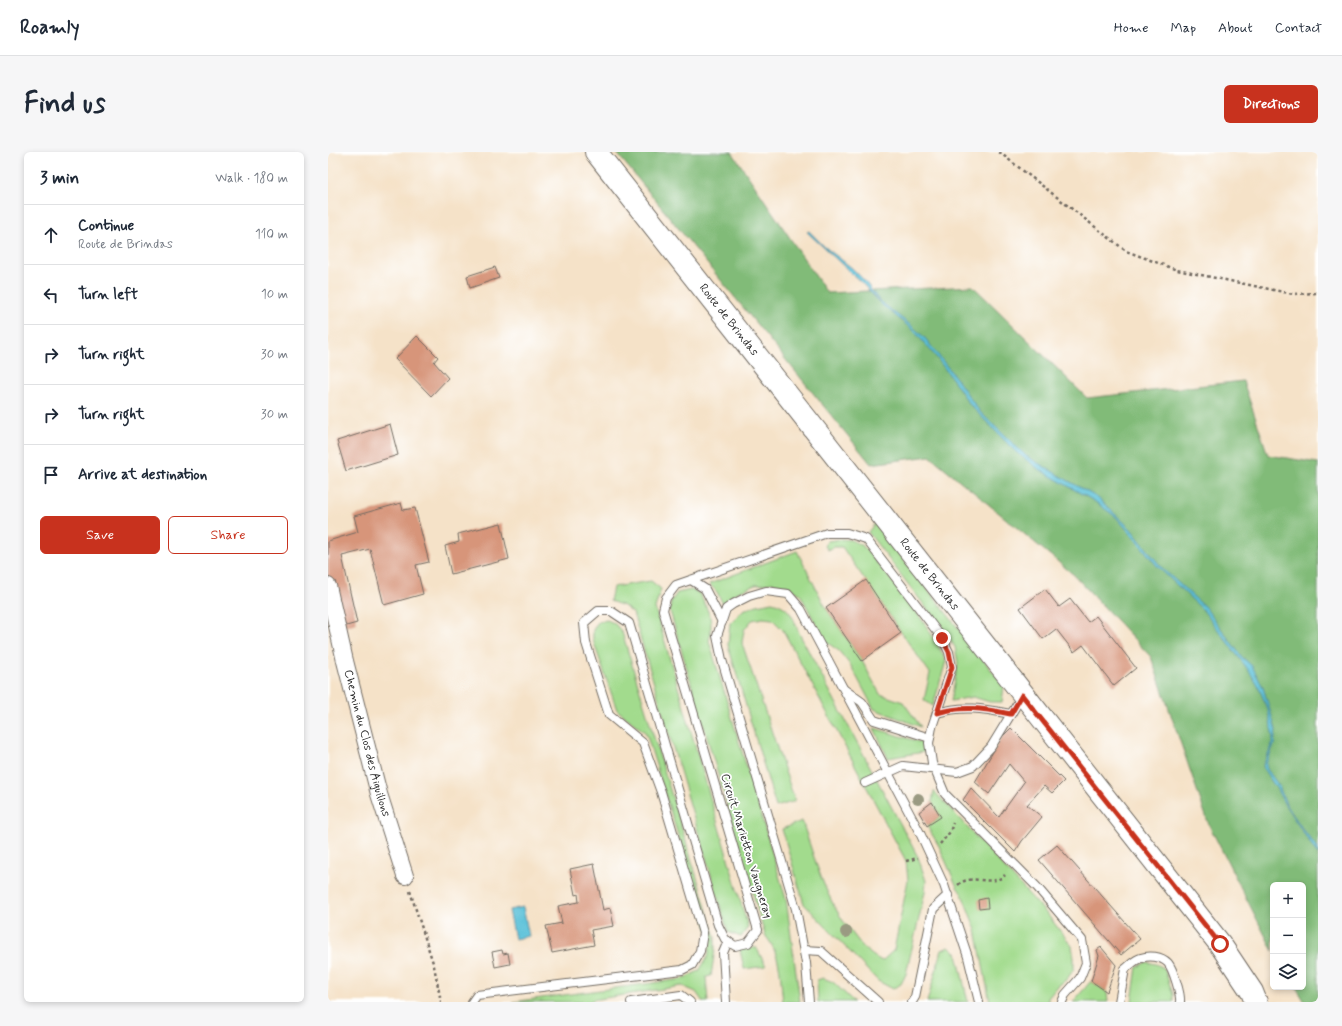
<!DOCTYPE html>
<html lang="en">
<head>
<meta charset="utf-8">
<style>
  body { margin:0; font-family:Mynerve,sans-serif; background:#f6f6f7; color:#1f2937 }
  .controls { position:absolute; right:12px; bottom:12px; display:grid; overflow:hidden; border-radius:6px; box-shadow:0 2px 6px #0003 }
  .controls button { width:36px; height:36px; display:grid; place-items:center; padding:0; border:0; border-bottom:1px solid #e0e1e3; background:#fff; color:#1f2937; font:20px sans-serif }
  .stop { position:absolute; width:12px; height:12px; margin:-9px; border:3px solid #c8321e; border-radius:50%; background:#fff }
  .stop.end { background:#c8321e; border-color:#fff; box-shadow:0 1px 4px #0008 }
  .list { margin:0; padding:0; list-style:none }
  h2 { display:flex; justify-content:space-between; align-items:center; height:52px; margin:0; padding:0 16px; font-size:17px }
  h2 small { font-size:13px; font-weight:400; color:#747a83 }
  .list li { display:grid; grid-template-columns:26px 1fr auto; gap:12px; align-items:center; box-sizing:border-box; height:60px; padding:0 16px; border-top:1px solid #e0e1e3 }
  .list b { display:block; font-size:15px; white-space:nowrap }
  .list p { margin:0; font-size:13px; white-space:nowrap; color:#747a83 }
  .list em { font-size:13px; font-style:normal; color:#747a83 }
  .actions { display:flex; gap:8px; padding:12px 16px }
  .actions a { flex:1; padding:9px 0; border:1px solid #c8321e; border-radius:6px; text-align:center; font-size:14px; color:#c8321e }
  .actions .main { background:#c8321e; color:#fff }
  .icon { flex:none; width:22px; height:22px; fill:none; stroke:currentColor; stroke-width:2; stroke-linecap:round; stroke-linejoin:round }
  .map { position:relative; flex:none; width:990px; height:850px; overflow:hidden; border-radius:6px }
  header { display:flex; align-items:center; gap:24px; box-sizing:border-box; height:56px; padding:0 20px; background:#fff; border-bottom:1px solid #e0e1e3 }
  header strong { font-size:19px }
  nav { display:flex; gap:22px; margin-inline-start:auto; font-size:14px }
  .intro { display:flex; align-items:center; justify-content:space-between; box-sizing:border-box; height:96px; padding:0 24px }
  h1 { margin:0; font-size:28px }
  .button { padding:10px 18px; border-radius:6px; background:#c8321e; color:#fff; font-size:14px; font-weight:700 }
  main { display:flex; gap:24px; padding:0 24px }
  aside { flex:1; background:#fff; border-radius:6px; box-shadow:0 2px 6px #0003 }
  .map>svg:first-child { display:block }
</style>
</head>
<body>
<header>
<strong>Roamly</strong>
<nav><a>Home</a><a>Map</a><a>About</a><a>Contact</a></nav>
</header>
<div class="intro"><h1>Find us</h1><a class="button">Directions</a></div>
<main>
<aside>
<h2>3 min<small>Walk · 180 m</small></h2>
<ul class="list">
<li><svg class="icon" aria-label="ahead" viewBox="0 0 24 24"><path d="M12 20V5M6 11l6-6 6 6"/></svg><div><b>Continue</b><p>Route de Brindas</p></div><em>110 m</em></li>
<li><svg class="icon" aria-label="left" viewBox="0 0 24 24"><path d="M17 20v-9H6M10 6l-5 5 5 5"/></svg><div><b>Turn left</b></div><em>10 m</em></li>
<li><svg class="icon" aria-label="right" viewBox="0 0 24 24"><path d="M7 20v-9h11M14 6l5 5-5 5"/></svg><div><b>Turn right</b></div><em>30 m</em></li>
<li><svg class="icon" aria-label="right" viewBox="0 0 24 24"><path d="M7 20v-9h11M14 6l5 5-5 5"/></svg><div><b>Turn right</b></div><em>30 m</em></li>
<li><svg class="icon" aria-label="arrive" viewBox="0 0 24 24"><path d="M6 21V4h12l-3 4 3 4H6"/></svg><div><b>Arrive at destination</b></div></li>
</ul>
<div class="actions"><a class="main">Save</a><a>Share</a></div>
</aside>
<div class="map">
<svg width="990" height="850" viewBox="0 0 990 850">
  <rect width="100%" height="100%" fill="#fff"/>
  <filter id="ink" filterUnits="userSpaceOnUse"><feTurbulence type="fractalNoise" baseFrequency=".025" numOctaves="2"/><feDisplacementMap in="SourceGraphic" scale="8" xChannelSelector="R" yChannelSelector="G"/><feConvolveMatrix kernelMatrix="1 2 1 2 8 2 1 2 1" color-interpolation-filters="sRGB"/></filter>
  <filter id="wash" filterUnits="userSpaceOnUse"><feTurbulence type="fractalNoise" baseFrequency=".012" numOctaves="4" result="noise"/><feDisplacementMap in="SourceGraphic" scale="16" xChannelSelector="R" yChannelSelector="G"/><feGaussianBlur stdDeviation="0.9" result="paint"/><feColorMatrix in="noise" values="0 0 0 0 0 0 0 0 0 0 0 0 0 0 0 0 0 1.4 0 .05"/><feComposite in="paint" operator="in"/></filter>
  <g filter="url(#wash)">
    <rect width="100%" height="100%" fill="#f5e2c8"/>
    <!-- green -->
    <g fill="#a2db8d" stroke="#66835c">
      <polygon points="547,371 676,534 674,550 662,550 645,545 623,549 630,511 627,495 617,480 540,380"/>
      <path d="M514 387 523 388 534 393C564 430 598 466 618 509L605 554 596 548 602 521C572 480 544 437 514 395H506L500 398 497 394 499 389Z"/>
      <polygon points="469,399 498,456 534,509 552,542 575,550 593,575 546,557 523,514 511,499 497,489 472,442 460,434 445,431 427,433 406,442 395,452 389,440 381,432"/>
      <polygon points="323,429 333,437 327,456 420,775 413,785 400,780 305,461 296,454 282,449 285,435"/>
      <path d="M363 438 371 441C381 461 386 467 381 489L458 747 472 850H455C452 825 454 804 437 783L342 459 343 450 349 441Z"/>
      <path d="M444 450C464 455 465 467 472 483L590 705 598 729 597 740 578 822 573 832 565 837 550 829 476 752 454 677 474 669C488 710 497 748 525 782 535 795 539 801 554 809L566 798 580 728 578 709 455 478 444 467 435 466 424 468 416 478 414 491 467 649 448 655 400 493 402 471 415 458 429 453Z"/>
      <polygon points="279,468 286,471 294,480 387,785 387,797 383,824 378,825 380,850 375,850 368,840 354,834 264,848 261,850 184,850 354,827 371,819 380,804 383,789 318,581 289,558 265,488 265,478 270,470"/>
      <polygon points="546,576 595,591 596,600 560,606"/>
      <polygon points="606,639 719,762 744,794 746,806 746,817 739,827 730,834 720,846 720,850 662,850 648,778 634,742 629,735 611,694 599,674 613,665 604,650"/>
      <polygon points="428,795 438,814 416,817 412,798"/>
      <polygon points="621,795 629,802 640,850 599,850 614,798"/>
      <polygon points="819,810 828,812 836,816 845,842 845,850 804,850 809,815"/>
      <polygon points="495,826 505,830 526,850 490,850 489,828"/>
      <polygon points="763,829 779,840 780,850 745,850"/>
    </g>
    <!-- forest -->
    <polygon fill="#81bb78" stroke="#567352" points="288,0 404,0 499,141 645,134 759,246 915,229 940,303 990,311 990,850 977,850 968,835 975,835 975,733 945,733 945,799 881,673 823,505 746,423 602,304 543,312"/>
    <!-- water -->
    <g fill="#5bc1d9" stroke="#437682">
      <polygon points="481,79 497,95 524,116 536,128 550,147 563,158 585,175 597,186 628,226 652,260 698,304 770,346 803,377 835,417 877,455 914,505 924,514 935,535 948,578 946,593 938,612 939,617 951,634 958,652 974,676 988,694 990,697 990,703 957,653 948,636 936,618 935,613 943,596 945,586 940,558 930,534 921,519 875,458 829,414 809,389 788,365 766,349 712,318 688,300 642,253 628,232 608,205 586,179 553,152 534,131 479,80"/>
      <polygon points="195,755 201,784 187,787 181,758"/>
    </g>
    <g id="blocks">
      <!-- building -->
      <g fill="#d7957a">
        <polygon points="167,115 171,126 142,136 139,124"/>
        <polygon points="89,184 110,205 106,210 120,226 103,244 67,207"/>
        <polygon points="62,272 70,303 18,319 9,289"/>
        <polygon points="73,351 75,358 87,356 101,410 88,413 95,442 56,453 42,397 14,404 29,471 11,476 0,426 0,389 30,380 26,364"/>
        <polygon points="173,371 181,407 123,422 117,394 131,390 130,382"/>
        <polygon points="538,428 573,481 534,509 498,456"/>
        <polygon points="717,437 731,455 742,447 760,470 768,464 808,516 786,534 755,493 746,500 728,477 715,487 692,456"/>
        <polygon points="683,576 736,629 724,641 716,634 699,653 714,665 694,689 687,700 635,648 643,636 671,665 696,630 681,612 661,642 647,630 674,585"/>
        <polygon points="604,650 613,665 599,674 591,660"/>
        <polygon points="729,693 812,787 793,803 711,708"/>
        <polygon points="266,712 275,758 282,756 286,774 263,778 266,793 224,801 218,774 234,771 230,754 251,750 250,742 247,743 242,717"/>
        <polygon points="659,746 660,756 651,757 650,748"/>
        <polygon points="773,795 788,813 779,840 763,829 771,804 769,798"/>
        <polygon points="174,798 175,802 180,801 182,812 167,815 164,800"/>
      </g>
    </g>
  </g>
  <g filter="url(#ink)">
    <use href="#blocks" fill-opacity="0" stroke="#726b62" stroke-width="1"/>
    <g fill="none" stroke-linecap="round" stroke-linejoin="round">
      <defs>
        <g id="service">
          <polyline points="363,428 377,437 394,470"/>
          <polyline points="517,538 534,550 546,568 602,586"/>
          <path d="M609 561C635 553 656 557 683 562"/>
          <polyline points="537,631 575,614 629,620 645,614 663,595 694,544"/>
          <polyline points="476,798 493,799 550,850"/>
          <polyline points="144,850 149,843 354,818 364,813 372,799 375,781 333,640 315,591 281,563 258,491 256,471 270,459 283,459 301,471 390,773 397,787 407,794 420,791 430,778 335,458 338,446 348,433 499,381 519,381 538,387 614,486 621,500 624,515 604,575 601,591 604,611 617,642 709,735 754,788 758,811 752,826 737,843 734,850"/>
          <polyline points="303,850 353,843 362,850"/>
          <polyline points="398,850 395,801 400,789"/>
          <polyline points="481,850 478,811 468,757 394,508 389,484 398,457 405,452 421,444 438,439 460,442 473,457 592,681 616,733 640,805 651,850"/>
          <polyline points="584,850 587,845 605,757 620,743"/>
          <path d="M791 850 797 817C802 813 808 807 813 806 821 803 833 804 840 811 845 817 853 842 852 850"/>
        </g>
        <g id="minor">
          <path id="s1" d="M0 434 17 509 51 642 77 724"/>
        </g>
        <g id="primary">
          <path id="s2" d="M268 0 892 792 924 840 928 850"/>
        </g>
      </defs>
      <!-- service casing -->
      <use href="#service" stroke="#726b62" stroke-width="10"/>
      <!-- minor casing -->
      <use href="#minor" stroke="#726b62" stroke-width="18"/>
      <!-- primary casing -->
      <use href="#primary" stroke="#726b62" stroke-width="24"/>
      <!-- path -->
      <g stroke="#726b62" stroke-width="2.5" stroke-dasharray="3 3" stroke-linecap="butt">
        <polyline points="671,0 798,99 849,118 965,142 990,141"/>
        <polyline points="612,692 622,680 625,671"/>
        <polyline points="578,709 590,706"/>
        <path d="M630 733C644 720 664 736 677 723"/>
        <polyline points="82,739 106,814 113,850"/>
      </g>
      <!-- service -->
      <use href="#service" stroke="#fff" stroke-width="8"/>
      <!-- minor -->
      <use href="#minor" stroke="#fff" stroke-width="16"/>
      <!-- primary -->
      <use href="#primary" stroke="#fff" stroke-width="22"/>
    </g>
    <!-- trees -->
    <g fill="#9a9a82">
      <circle cx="590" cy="647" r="6"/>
      <circle cx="518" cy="780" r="6"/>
    </g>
  </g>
  <g fill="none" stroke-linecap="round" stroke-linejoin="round" filter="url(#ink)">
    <!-- route -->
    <path stroke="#c8321e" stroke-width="5" d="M614 486 621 500 624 515 609 561C636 553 656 557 683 562L694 543 892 792"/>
  </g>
  <g text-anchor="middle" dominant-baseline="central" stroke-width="3.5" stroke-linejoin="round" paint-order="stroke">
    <!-- street labels -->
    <g font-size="12" fill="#2b2b2b" stroke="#fff">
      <text stroke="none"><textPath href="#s2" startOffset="214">Route de Brindas</textPath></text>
      <text stroke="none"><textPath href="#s2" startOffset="538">Route de Brindas</textPath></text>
      <text stroke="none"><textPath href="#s1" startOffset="162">Chemin du Clos des Aiguillons</textPath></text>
      <text transform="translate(418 694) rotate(73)">Circuit Marietton Vaugneray</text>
    </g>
  </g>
</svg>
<div class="controls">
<button>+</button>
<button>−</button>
<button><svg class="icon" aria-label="layers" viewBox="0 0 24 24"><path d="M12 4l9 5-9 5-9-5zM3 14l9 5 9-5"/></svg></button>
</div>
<div class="stop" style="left:892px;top:792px"></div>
<div class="stop end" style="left:614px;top:486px"></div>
</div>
</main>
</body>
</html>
